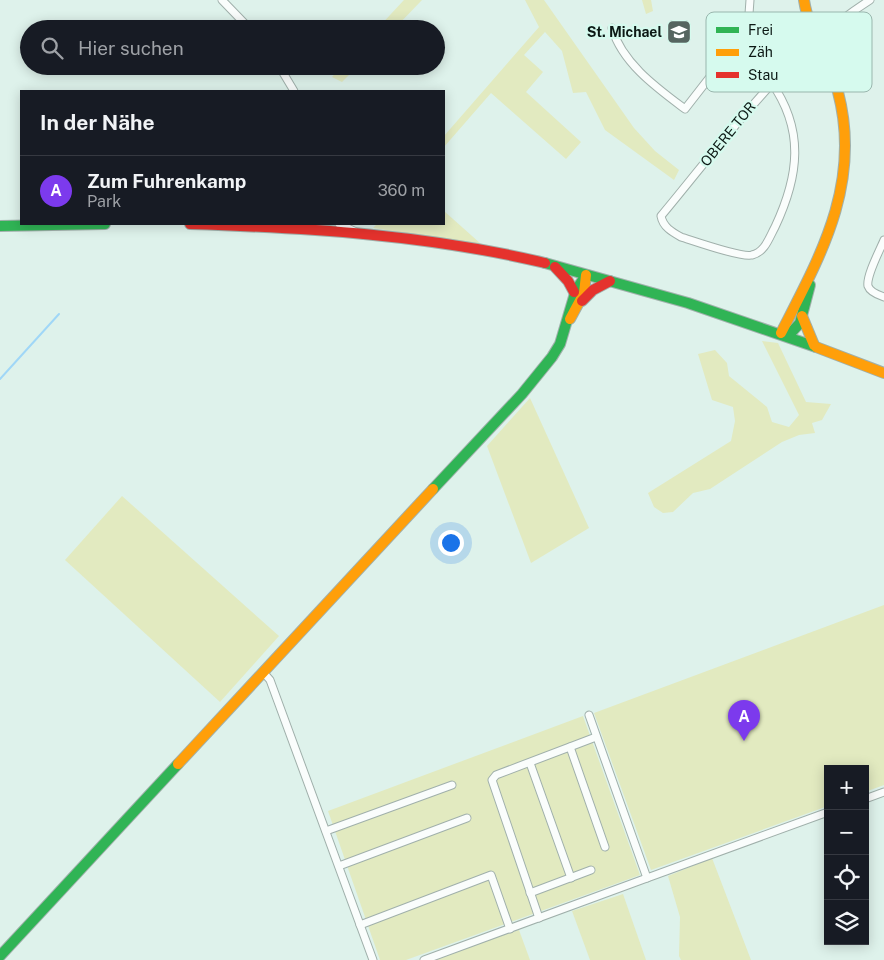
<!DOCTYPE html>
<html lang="de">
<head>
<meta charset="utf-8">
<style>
  body { margin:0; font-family:"Public Sans",sans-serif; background:#242831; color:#f1f3f6 }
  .controls { position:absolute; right:15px; bottom:15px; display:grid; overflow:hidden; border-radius:0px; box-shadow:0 2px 12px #0003 }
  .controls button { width:45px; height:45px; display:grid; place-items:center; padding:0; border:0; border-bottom:1px solid #363941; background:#171b24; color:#f1f3f6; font:25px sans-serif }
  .you { position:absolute; left:450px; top:542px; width:18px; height:18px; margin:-12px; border:4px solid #fff; border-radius:50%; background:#1a73e8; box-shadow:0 0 0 8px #1a73e833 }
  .badge { display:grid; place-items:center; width:32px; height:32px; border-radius:50%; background:#7c3aed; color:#fff; font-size:16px; font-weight:700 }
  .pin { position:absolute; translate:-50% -41px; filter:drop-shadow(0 1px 2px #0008) }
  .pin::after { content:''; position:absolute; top:26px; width:18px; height:15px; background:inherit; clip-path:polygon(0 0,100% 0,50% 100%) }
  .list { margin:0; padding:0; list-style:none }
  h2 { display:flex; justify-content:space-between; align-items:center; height:65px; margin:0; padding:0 20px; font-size:21px }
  h2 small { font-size:16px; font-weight:400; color:#9ea1a6 }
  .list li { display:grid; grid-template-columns:32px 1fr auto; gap:15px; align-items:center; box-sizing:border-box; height:70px; padding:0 20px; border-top:1px solid #363941 }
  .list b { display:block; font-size:19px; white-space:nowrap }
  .list p { margin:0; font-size:16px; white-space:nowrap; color:#9ea1a6 }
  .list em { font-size:16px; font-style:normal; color:#9ea1a6 }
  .icon { flex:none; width:28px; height:28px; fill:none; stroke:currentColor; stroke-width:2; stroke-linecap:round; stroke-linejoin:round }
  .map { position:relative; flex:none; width:884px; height:960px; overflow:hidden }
  .search { position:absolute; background:#171b24; box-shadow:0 2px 12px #0003; left:20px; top:20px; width:425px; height:55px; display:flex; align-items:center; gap:12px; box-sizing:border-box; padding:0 18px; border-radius:28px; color:#9ea1a6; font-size:19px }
  .panel { position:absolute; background:#171b24; box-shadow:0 2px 12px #0003; left:20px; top:90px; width:425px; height:135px; border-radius:0px }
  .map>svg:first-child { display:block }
</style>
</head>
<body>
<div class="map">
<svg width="884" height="960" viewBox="0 0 884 960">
  <rect width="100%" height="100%" fill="#def2eb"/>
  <!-- green -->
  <g fill="#e2eac0">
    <polygon points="404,0 422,0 394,29 377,29"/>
    <polygon points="525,0 544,0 634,128 655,151 679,170 674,180 605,130 586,92 573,93 562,51 545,32 524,55 543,72 526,92 581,142 566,159 491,93 444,147 444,136 539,27"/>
    <polygon points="642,0 651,0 653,11 646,14"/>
    <polygon points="342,66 358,66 342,82 332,77"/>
    <polygon points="444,211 481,244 373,228 377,224 444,224"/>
    <polygon points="762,341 778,343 806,402 831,404 822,420 812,423 815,433 799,435 782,442 710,489 693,493 673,512 663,513 654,507 648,493 731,441 735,421 733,407 712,400 698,354 715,350 727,363 729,376 767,407 772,422 789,427 799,415"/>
    <polygon points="530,398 589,528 531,563 487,446"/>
    <polygon points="122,496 279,636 220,702 65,560"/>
    <polygon points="884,605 884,785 865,792 865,769 828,769 828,806 651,870 594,713"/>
    <polygon points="583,716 640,875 406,960 380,960 328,811"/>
    <polygon points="712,858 751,960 681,960 679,956 680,917 668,876"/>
    <polygon points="623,894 646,960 590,960 572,911"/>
    <polygon points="519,930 530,960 422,960"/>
  </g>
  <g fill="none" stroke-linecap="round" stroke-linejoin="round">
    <!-- stream -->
    <polyline stroke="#a0d7f7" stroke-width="2" points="0,379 59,314"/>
    <defs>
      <g id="street">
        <polyline points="222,0 250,29"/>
        <path d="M612 28C622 63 657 88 685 109L748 28 750 0"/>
        <polyline points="279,66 294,91"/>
        <path d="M771 82C805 130 799 176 775 227 769 238 765 252 752 255 742 258 694 241 681 237 672 232 663 227 661 216 726 138 784 55 870 0"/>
        <polyline points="339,224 354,231"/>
        <path d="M884 240C880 250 866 276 868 286 870 292 878 295 884 297"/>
        <polyline points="263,672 270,680 373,960"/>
        <polyline points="570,747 605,847"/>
        <polyline points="530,763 571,878"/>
        <polyline points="865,799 884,792"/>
        <polyline points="326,831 452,785"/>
        <polyline points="339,866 467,818"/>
        <polyline points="647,878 828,812"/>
        <polyline points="530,893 591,870"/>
        <polyline points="539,918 492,780 496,775 596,737"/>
        <polyline points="360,925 491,875 510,929"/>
        <polyline points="424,960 647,878 589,715"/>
      </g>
      <g id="fast">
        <polyline points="0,226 105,224"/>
        <polyline points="545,263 688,303 816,347"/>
        <polyline points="788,336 800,323 810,285"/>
        <polyline points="433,489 522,394 552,357 560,344 576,290 586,275"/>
        <polyline points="0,956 178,764"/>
      </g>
      <g id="slow">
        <polyline points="802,316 814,345"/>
        <polyline points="570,319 584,293 586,275"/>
        <path d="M781 333C821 255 862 183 838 92 829 60 809 33 804 0"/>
        <polyline points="816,347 884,373"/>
        <polyline points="178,764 433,489"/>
      </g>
      <g id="jam">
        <path d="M190 224C309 228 429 235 545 263"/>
        <polyline points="555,267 568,281 574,292"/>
        <polyline points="582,301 593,290 610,281"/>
      </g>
    </defs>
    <!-- street casing -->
    <use href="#street" stroke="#a0b0ab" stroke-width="9"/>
    <!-- fast casing -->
    <use href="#fast" stroke="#a0b0ab" stroke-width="12"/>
    <!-- slow casing -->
    <use href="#slow" stroke="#a0b0ab" stroke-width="12"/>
    <!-- jam casing -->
    <use href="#jam" stroke="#a0b0ab" stroke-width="12"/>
    <!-- street -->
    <use href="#street" stroke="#fafdfc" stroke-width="7"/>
    <!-- fast -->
    <use href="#fast" stroke="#30b455" stroke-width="10"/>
    <!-- slow -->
    <use href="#slow" stroke="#ff9f0a" stroke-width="10"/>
    <!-- jam -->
    <use href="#jam" stroke="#e5322d" stroke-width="10"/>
  </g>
  <!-- icons -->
  <defs>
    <symbol id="school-square" viewBox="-11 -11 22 22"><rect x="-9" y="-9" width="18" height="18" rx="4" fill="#566560" stroke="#d6faee"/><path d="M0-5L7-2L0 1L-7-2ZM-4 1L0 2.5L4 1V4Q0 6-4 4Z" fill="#fff"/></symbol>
  </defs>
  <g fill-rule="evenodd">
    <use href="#school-square" x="665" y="18" width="28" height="28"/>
  </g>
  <g text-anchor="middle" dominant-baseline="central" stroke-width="4.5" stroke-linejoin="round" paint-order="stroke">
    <!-- poi labels -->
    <g font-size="14" font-weight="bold" fill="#0c1915" stroke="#d6faee" text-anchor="end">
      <text x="662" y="32">St. Michael</text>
    </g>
    <!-- street labels -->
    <g font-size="14" fill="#0c1915" stroke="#d6faee">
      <text transform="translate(728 134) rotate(-51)">OBERE TOR</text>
    </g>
  </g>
  <!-- legend -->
  <rect x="706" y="12" width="166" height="80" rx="8" fill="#d6faee" stroke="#99b6ad" stroke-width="1"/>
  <rect x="716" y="27" width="23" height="6" fill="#30b455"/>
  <rect x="716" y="49" width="23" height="7" fill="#ff9f0a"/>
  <rect x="716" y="72" width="23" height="6" fill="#e5322d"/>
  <g font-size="14" fill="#0c1915">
    <text x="748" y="35">Frei</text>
    <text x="748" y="57">Zäh</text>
    <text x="748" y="80">Stau</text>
  </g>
</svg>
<div class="controls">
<button>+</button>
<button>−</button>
<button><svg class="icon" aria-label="locate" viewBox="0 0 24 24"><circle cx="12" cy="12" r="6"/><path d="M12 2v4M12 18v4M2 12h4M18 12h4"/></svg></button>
<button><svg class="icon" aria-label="layers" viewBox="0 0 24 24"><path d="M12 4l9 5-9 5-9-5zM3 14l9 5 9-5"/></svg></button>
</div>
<div class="you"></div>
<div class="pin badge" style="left:744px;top:741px">A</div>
<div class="search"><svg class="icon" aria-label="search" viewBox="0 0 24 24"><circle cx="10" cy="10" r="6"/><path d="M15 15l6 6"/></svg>Hier suchen</div>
<section class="panel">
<h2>In der Nähe<small></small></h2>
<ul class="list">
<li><span class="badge">A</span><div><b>Zum Fuhrenkamp</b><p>Park</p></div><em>360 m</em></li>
</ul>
</section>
</div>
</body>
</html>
